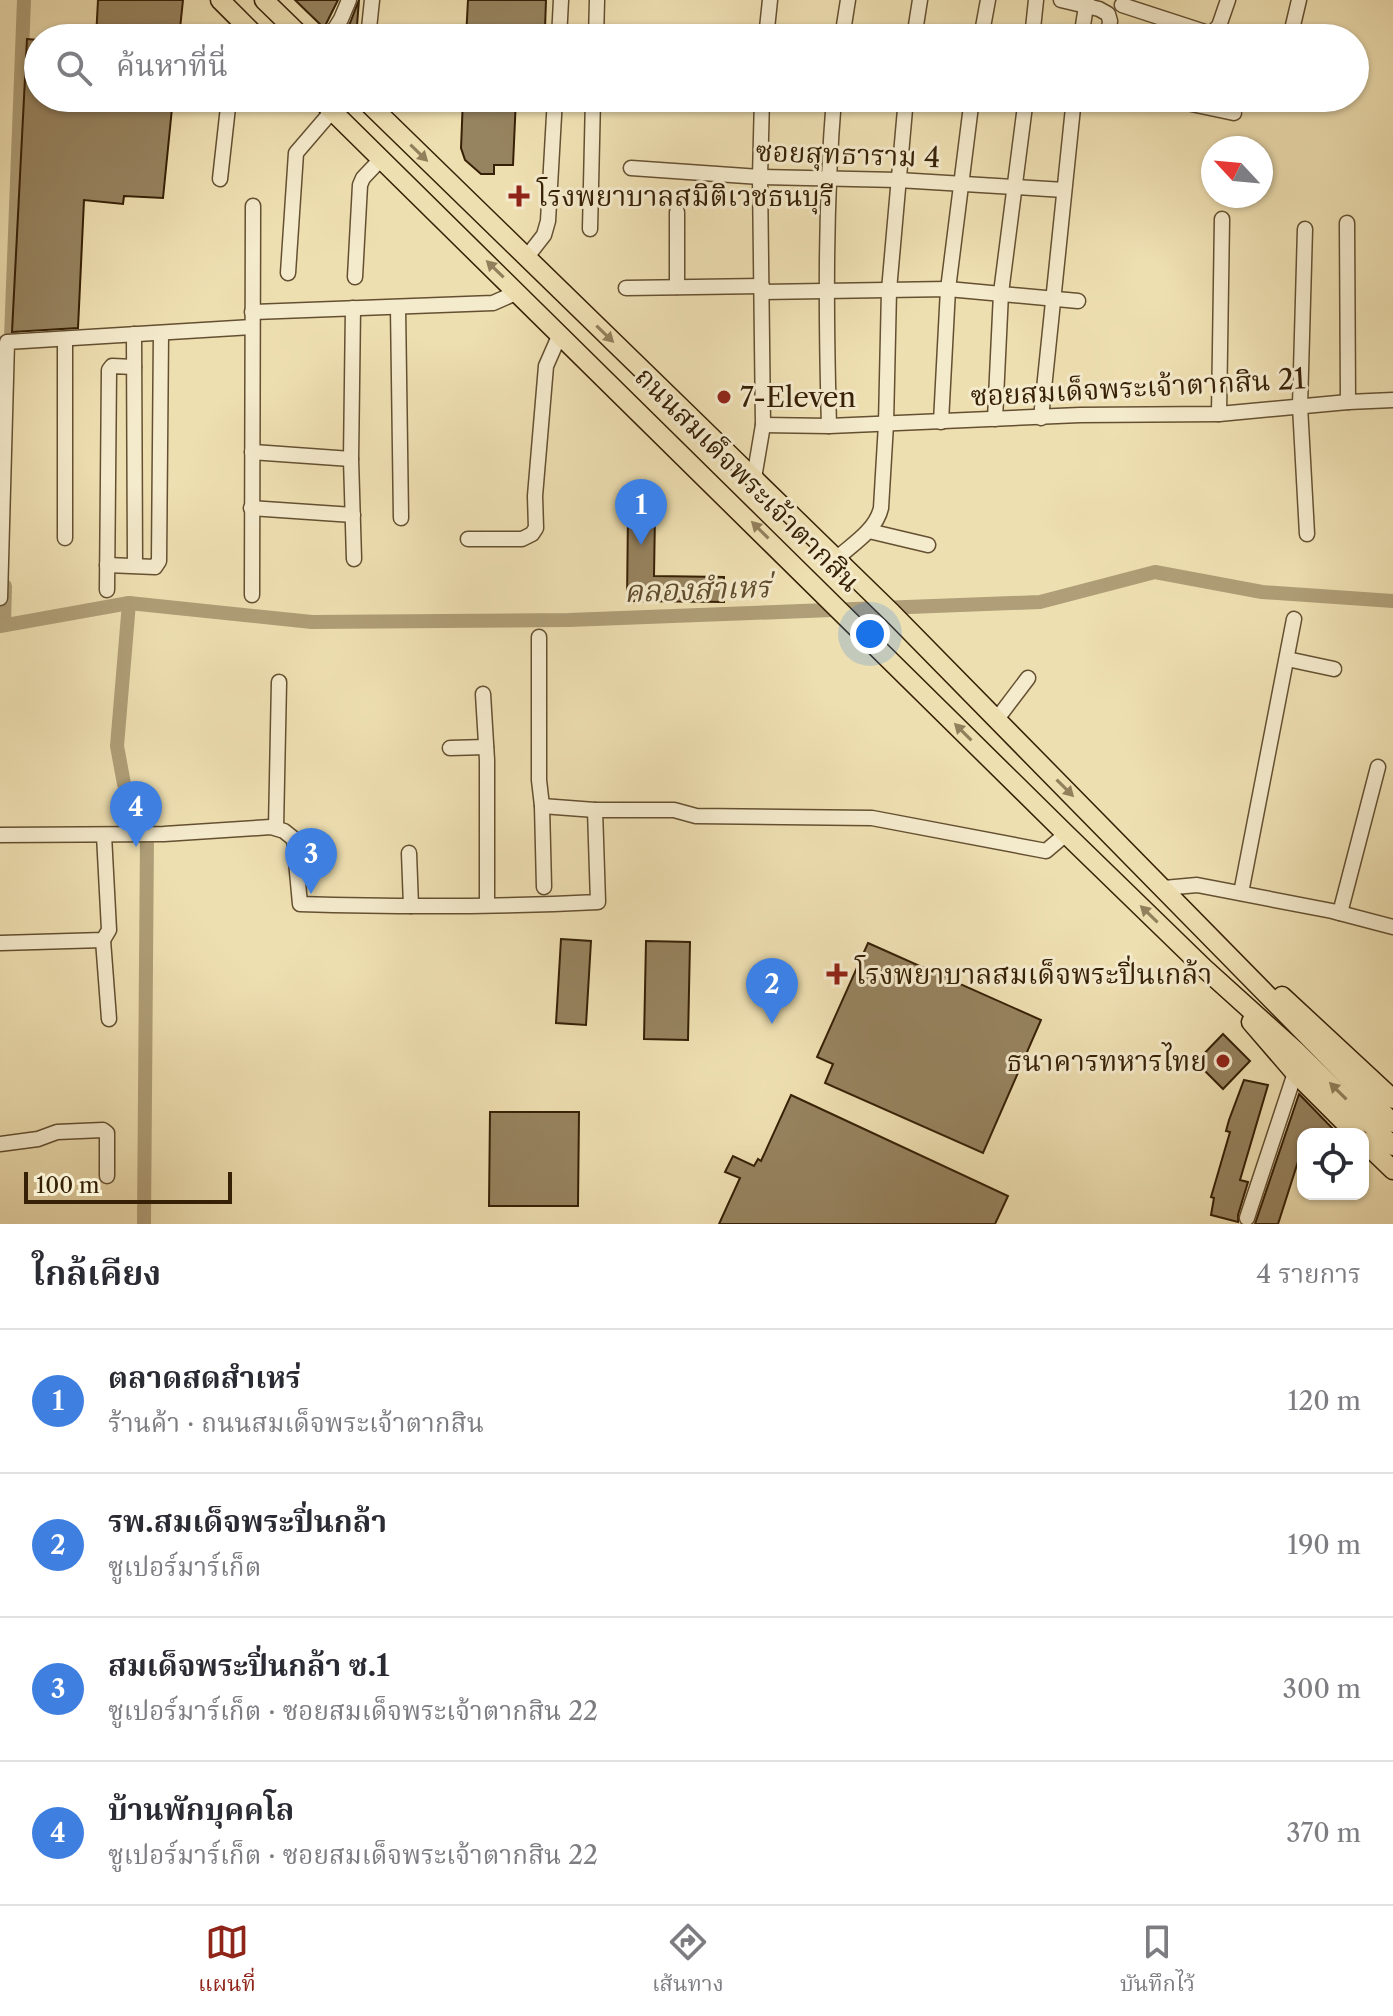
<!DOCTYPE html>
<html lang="th">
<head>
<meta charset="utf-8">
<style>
  body { margin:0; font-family:"Libre Caslon Text","Noto Serif Thai",serif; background:#f7f7f7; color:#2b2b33 }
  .controls { position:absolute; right:24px; bottom:24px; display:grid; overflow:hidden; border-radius:16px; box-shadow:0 2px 6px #0004 }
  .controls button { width:72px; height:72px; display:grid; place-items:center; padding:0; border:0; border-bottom:2px solid #e1e1e2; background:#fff; color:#2b2b33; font:40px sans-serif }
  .compass { position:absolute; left:1201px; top:136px; width:72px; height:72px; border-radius:50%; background:#fff; box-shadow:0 2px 6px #0004; rotate:296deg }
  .scale { position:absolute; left:24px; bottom:20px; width:208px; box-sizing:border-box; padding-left:8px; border:4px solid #362006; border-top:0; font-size:22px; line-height:28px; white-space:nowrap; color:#362006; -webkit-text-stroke:6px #f4eacc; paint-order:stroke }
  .you { position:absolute; left:870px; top:634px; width:28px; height:28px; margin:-20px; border:6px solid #fff; border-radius:50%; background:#1a73e8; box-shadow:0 0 0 12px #1a73e833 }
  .badge { display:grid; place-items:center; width:52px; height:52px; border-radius:50%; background:#8f2418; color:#fff; font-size:26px; font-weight:700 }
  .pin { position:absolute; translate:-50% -66px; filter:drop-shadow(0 2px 4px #0008) }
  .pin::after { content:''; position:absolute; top:42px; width:28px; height:24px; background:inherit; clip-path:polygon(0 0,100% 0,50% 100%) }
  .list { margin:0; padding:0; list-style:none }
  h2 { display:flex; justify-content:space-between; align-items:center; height:104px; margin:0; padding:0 32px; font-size:34px }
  h2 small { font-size:26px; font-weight:400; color:#7c7c81 }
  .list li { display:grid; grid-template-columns:52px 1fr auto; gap:24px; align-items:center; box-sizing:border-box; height:144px; padding:0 32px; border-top:2px solid #e1e1e2 }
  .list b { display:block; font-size:30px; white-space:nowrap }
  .list p { margin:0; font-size:26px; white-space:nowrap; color:#7c7c81 }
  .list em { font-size:26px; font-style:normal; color:#7c7c81 }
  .icon { flex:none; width:44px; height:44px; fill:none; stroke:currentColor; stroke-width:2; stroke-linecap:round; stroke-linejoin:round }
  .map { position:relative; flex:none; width:1393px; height:1224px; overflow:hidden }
  .search { position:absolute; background:#fff; box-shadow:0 2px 6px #0004; left:24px; right:24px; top:24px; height:88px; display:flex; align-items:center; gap:20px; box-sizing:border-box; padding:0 28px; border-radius:44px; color:#7c7c81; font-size:30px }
  .sheet { height:680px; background:#fff }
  nav { display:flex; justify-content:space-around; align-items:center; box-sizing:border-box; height:112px; border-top:2px solid #e1e1e2; background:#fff; font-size:22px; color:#7c7c81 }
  nav a { display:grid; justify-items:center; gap:4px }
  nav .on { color:#8f2418 }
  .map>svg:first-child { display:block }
</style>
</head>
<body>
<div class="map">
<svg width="1393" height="1224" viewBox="0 0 1393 1224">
  <rect width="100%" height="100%" fill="#eedfb1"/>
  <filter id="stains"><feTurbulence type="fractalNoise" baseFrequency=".0025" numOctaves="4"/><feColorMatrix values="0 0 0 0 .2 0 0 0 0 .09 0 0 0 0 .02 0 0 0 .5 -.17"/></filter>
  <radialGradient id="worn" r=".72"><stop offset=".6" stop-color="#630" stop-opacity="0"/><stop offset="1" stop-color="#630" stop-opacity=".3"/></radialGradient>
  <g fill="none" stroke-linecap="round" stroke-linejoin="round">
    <!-- canal -->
    <g stroke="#af9e77" stroke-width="14">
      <polyline points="11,337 24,0"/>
      <polyline points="129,603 117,746 124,784 147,834 144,1224"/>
      <polyline points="4,625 5,586"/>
      <polyline points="0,626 129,603 312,622 569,620 1040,602 1155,572 1262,592 1393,601"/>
    </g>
  </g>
  <!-- building -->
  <g fill="#96835f" stroke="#362006" stroke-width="2">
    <polygon points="98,0 183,0 179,38 96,38"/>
    <polygon points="295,0 338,0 324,28"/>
    <polygon points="359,0 356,38 341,38 350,23"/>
    <polygon points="468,0 546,0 545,29 519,28 519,38 466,38"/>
    <polygon points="27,39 38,40 38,98 173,98 163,198 124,196 123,204 84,200 78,328 12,332"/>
    <polygon points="463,98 516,98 513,165 494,165 494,174 481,174 465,160 461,148"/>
    <polygon points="628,514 655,514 654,576 724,577 724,602 627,601"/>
    <polygon points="561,939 591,941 586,1025 556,1023"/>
    <polygon points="646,941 690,942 688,1040 644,1039"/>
    <polygon points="868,943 1041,1020 983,1153 825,1083 833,1064 817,1057"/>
    <polygon points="1223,1034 1250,1061 1223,1089 1196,1062"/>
    <polygon points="1244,1080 1268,1085 1240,1180 1248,1182 1238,1215 1238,1222 1211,1215 1214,1198 1211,1197 1230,1132 1226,1131 1229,1120"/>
    <polygon points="1299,1094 1338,1134 1303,1134 1303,1146 1278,1224 1255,1224"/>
    <polygon points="791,1095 1008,1196 995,1224 719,1224 740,1178 725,1172 733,1156 754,1166 758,1159 761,1161"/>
    <polygon points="490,1112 579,1112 578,1206 489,1206"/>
  </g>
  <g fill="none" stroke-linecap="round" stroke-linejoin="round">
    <defs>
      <g id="minor">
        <polyline points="1061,0 1099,9 1108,14 1110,21 1108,38"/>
        <polyline points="1122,5 1211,34 1219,26 1228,0"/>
        <polyline points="329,38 341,19 349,0"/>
        <polyline points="368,38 372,0"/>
        <polyline points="559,38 561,0"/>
        <polyline points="596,38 597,0"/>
        <polyline points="766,38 770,0"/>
        <polyline points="842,38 848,0"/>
        <polyline points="914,38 920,0"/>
        <polyline points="981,38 988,0"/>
        <polyline points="1032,38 1036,0"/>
        <polyline points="1081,38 1087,0"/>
        <polyline points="1290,38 1299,0"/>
        <polyline points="1163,98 1234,113"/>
        <polyline points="631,168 760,177 898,180 1064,190"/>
        <polyline points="220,179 229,98"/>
        <polyline points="1347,223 1348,402"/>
        <polyline points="590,229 593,98"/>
        <polyline points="1305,229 1300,406 1307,534"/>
        <polyline points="526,258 544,235 548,221 555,98"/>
        <polyline points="288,273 296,153 332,111"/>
        <polyline points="355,277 360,185 363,178 381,159"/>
        <polyline points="677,287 677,212"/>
        <polyline points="626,288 762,286"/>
        <polyline points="762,292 948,289 1078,301"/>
        <polyline points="398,307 401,518"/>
        <polyline points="353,308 351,459 354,559"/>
        <polyline points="252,312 493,303 518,292"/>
        <polyline points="134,334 135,565"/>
        <polyline points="1219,414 1222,219"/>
        <polyline points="1041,418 1074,98"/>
        <polyline points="995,419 1001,293 1026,98"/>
        <polyline points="941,422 948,289 972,98"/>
        <polyline points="763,425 829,426 1080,415 1219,414 1348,402 1393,400"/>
        <path d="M829 426C826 316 825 207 834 98"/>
        <polyline points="252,452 351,459"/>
        <polyline points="754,478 763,425 760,177 762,98"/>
        <polyline points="251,508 353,515"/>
        <polyline points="869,531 928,545"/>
        <polyline points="65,538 65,339"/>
        <polyline points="468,539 522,539 532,534 536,528 535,496 546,366 560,334"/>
        <path d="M837 558C853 544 876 530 881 508L886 424 889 290 906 98"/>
        <polyline points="107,565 155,567 159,561 161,333"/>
        <polyline points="107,590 109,370 112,366 134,367"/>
        <polyline points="252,595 253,206"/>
        <polyline points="0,598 7,342 252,327"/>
        <polyline points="539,637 539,780 542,806 544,887"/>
        <polyline points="1287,659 1334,669"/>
        <polyline points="483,694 487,760 487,904"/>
        <polyline points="997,719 1028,678"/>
        <polyline points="450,748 486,747"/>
        <polyline points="542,806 595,810 674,810 696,816 872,818 1046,851 1066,834"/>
        <polyline points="276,828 279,682"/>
        <path d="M0 835 164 834 271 827 284 831 294 839 300 904C399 907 499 907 598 902L595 810"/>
        <polyline points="409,853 411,906"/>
        <polyline points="1164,888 1197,885 1332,911 1393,927"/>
        <polyline points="1241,893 1294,619"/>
        <polyline points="1340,913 1378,767"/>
        <polyline points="103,940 109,1019"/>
        <polyline points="1,943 103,940 109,930 104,835"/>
        <polyline points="0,1144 38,1139 57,1132 103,1130 107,1133 107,1176"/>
        <polyline points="1247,1218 1295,1073"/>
      </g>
      <g id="major">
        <polyline points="220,0 258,38"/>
        <polyline points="264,0 303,38"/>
        <polyline points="319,98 1066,834 1204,968 1296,1051 1393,1146"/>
        <polyline points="363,98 892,613 1393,1123"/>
        <polyline points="1282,996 1393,1099"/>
        <polyline points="1251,1022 1295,1073 1356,1134"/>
        <polyline points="1363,1141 1393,1170"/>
      </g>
    </defs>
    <!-- minor casing -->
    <use href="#minor" stroke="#645031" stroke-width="17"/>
    <!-- major casing -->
    <use href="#major" stroke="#362006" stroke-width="21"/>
    <!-- minor -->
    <use href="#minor" stroke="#f4eacc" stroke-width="14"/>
    <!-- major -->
    <use href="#major" stroke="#eedfb1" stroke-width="18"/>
  </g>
  <!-- one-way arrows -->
  <defs><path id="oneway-solid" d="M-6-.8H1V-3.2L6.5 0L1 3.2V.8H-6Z" transform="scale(2)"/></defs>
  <g fill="#92805c">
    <use href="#oneway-solid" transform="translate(419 153) rotate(44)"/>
    <use href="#oneway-solid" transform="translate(495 269) rotate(-136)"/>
    <use href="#oneway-solid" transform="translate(605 334) rotate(44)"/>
    <use href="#oneway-solid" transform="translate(760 530) rotate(-135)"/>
    <use href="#oneway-solid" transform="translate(963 732) rotate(-135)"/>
    <use href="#oneway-solid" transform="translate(1065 788) rotate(45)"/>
    <use href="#oneway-solid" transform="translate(1149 914) rotate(-136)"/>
    <use href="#oneway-solid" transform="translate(1338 1091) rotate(-135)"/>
  </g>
  <!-- markers -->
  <g fill="#8f2418" stroke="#f4eacc" stroke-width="3">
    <path d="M515 184h8v8h8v8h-8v8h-8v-8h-8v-8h8z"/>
    <circle cx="724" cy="397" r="8"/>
    <path d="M833 962h8v8h8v8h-8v8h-8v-8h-8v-8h8z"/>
    <circle cx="1223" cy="1061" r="8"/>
  </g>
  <g text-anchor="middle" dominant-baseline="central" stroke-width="6" stroke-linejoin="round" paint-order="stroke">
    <!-- street labels -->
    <g font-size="28" fill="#362006" stroke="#f4eacc">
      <text transform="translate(848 154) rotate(2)">ซอยสุทธาราม 4</text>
      <text transform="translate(1138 387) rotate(-3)">ซอยสมเด็จพระเจ้าตากสิน 21</text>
      <text transform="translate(748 479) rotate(45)">ถนนสมเด็จพระเจ้าตากสิน</text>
    </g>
    <!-- poi labels -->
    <g font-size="28" fill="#362006" stroke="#f4eacc" text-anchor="start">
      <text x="537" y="196">โรงพยาบาลสมิติเวชธนบุรี</text>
      <text x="740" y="397">7-Eleven</text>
      <text x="855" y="974">โรงพยาบาลสมเด็จพระปิ่นเกล้า</text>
      <text x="1207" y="1061" text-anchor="end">ธนาคารทหารไทย</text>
    </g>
    <!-- water labels -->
    <g font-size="30" font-style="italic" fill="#604c2e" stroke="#f4eacc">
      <text transform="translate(697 589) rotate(-2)">คลองสำเหร่</text>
    </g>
  </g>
  <rect width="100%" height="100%" filter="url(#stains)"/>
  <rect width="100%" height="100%" fill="url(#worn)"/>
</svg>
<div class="controls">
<button><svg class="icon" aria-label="locate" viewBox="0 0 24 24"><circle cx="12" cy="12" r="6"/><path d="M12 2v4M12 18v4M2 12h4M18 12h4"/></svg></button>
</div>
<svg class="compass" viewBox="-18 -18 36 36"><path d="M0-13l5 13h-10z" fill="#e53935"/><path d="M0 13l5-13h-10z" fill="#7c7c81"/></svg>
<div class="scale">100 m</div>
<div class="you"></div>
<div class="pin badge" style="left:641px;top:545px;background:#3f7fe0">1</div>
<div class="pin badge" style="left:772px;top:1024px;background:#3f7fe0">2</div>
<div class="pin badge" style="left:311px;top:894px;background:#3f7fe0">3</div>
<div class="pin badge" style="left:136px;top:847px;background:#3f7fe0">4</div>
<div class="search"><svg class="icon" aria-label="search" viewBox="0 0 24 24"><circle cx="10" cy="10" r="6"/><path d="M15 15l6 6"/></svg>ค้นหาที่นี่</div>
</div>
<section class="sheet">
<h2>ใกล้เคียง<small>4 รายการ</small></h2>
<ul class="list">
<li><span class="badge" style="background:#3f7fe0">1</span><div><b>ตลาดสดสำเหร่</b><p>ร้านค้า · ถนนสมเด็จพระเจ้าตากสิน</p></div><em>120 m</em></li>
<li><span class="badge" style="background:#3f7fe0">2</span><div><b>รพ.สมเด็จพระปิ่นกล้า</b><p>ซูเปอร์มาร์เก็ต</p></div><em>190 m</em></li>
<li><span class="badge" style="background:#3f7fe0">3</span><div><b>สมเด็จพระปิ่นกล้า ซ.1</b><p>ซูเปอร์มาร์เก็ต · ซอยสมเด็จพระเจ้าตากสิน 22</p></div><em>300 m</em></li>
<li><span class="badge" style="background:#3f7fe0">4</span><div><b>บ้านพักบุคคโล</b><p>ซูเปอร์มาร์เก็ต · ซอยสมเด็จพระเจ้าตากสิน 22</p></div><em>370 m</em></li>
</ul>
</section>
<nav>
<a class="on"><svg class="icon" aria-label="map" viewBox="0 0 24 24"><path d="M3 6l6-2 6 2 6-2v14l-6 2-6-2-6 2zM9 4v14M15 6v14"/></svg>แผนที่</a>
<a><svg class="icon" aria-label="directions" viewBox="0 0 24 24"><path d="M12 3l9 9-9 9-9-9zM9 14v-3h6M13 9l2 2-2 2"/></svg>เส้นทาง</a>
<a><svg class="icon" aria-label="saved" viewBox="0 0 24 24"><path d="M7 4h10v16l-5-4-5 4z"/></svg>บันทึกไว้</a>
</nav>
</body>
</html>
